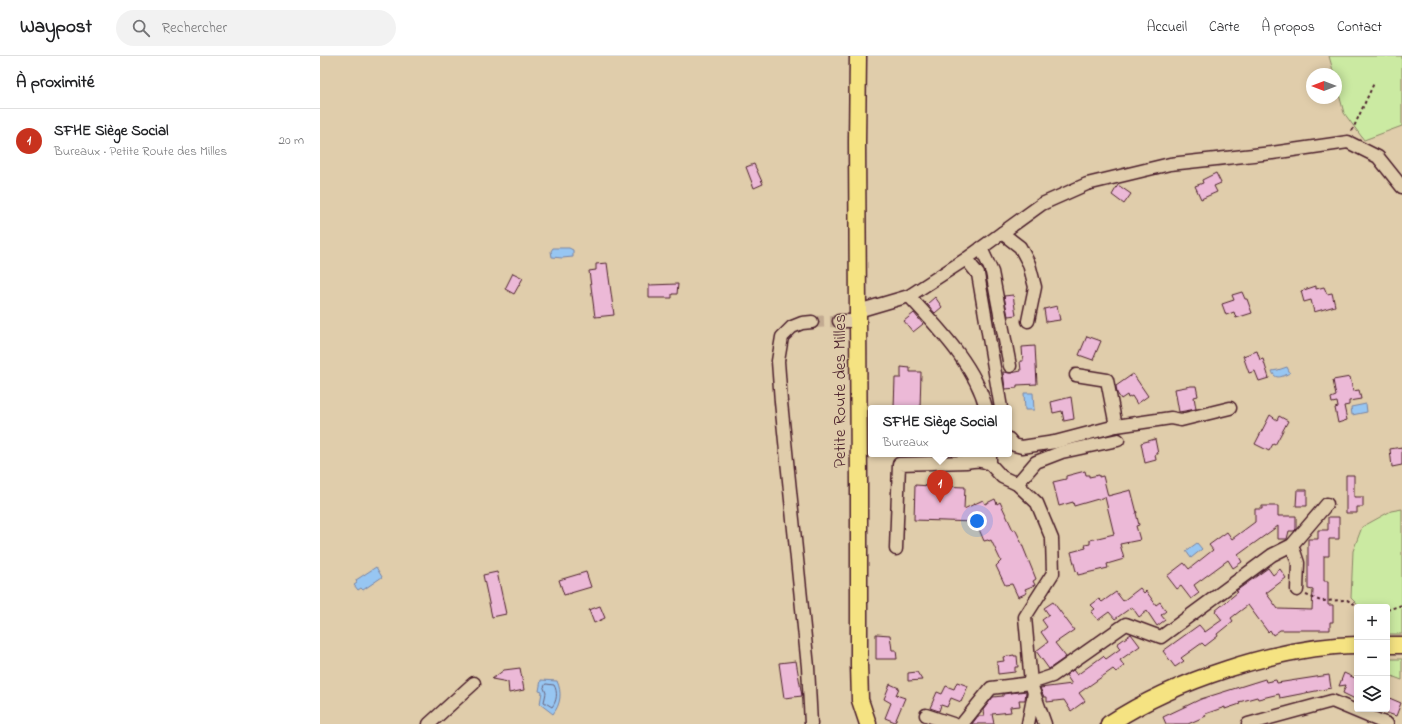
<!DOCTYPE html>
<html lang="fr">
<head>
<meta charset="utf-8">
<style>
  body { margin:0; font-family:"Indie Flower",sans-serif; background:#f2f2f2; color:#202124 }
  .controls { position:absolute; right:12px; bottom:12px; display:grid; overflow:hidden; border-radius:4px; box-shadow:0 2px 10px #0003 }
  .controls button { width:36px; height:36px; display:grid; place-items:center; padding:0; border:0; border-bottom:1px solid #e0e0e0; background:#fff; color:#202124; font:20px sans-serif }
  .compass { position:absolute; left:986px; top:12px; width:36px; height:36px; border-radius:50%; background:#fff; box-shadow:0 2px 10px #0003; rotate:270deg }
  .you { position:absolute; left:657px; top:465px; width:14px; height:14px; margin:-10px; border:3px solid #fff; border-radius:50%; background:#1a73e8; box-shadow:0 0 0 6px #1a73e833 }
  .badge { display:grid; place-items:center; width:26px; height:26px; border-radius:50%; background:#c8321e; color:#fff; font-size:13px; font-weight:700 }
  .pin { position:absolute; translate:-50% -33px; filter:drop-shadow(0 1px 2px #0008) }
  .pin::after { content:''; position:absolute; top:21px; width:14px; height:12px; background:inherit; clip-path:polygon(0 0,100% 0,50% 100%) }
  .popup { position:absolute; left:548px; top:349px; width:144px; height:52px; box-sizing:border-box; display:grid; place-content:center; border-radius:4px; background:#fff; filter:drop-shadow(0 1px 3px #0005); font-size:13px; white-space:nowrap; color:#757577 }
  .popup b { font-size:15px; color:#202124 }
  .popup::after { content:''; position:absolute; left:50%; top:100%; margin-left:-8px; border:8px solid transparent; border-top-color:#fff }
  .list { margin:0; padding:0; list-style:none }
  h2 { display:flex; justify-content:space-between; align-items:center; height:52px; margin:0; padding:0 16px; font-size:17px }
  h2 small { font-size:13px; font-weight:400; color:#757577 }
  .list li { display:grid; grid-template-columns:26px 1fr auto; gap:12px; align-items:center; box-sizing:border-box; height:64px; padding:0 16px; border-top:1px solid #e0e0e0 }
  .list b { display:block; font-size:15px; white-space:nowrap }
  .list p { margin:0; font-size:13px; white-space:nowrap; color:#757577 }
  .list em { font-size:13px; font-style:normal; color:#757577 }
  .icon { flex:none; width:22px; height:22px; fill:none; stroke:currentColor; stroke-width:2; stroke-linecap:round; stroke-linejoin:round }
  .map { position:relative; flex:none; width:1082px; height:668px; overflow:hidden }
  header { display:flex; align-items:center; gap:24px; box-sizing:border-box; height:56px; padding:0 20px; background:#fff; border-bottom:1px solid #e0e0e0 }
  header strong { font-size:19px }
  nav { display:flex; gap:22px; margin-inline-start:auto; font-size:14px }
  .search { width:280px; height:36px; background:#f2f2f2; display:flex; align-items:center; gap:10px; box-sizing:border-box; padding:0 14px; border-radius:22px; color:#757577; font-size:15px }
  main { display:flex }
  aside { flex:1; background:#fff }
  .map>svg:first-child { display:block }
</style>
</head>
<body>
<header>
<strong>Waypost</strong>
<div class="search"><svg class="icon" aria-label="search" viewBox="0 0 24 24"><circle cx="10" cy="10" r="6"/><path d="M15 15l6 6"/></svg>Rechercher</div>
<nav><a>Accueil</a><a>Carte</a><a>À propos</a><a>Contact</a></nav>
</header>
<main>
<aside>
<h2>À proximité<small></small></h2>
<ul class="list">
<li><span class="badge">1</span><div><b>SFHE Siège Social</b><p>Bureaux · Petite Route des Milles</p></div><em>20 m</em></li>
</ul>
</aside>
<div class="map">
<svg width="1082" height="668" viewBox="0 0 1082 668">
  <rect width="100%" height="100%" fill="#e0cdab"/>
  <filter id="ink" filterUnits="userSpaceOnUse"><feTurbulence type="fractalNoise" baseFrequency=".025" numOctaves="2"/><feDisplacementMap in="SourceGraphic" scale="8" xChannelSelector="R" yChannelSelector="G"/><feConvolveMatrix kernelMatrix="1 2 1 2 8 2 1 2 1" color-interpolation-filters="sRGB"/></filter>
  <g filter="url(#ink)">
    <!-- green -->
    <g fill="#cbeaa2" stroke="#8a8466">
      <polygon points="1009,0 1082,0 1082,70 1044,84 1024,57 1016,27 1016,18 1014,18"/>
      <polygon points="1082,453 1082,578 1067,578 1067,551 1040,551 1031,542 1033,495 1042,471 1071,455"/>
      <polygon points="1067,603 1082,603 1082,624 1074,621 1067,614"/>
    </g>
    <!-- water -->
    <g fill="#97c6f2" stroke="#7883a2">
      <polygon points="233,192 249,192 253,194 253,201 242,202 232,201 231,195"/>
      <path d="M967 311 970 317C963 320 955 325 952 315L958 314Z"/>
      <polygon points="704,337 713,337 714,354 705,354"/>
      <polygon points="1046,348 1047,356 1032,359 1031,351"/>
      <polygon points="877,487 882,493 871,502 866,495"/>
      <polygon points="56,511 62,521 43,534 41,532 38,534 34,529 37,527 36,524"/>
      <path d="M221 624 237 625C242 636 241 648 233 658L220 648 222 636 219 635Z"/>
    </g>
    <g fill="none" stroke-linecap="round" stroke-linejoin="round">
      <!-- shore -->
      <path stroke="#69627b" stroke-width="1" d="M226 628 234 629C238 636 237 645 232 651L224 646 226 637 224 632Z"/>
    </g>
    <!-- building -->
    <g fill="#ecb9d7" stroke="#4a1f2b">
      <polygon points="434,108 443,128 434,132 426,111"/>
      <polygon points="896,117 901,127 894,130 897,136 881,143 875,130 883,127 882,124"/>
      <polygon points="798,129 811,138 804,148 792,139"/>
      <polygon points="287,207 294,259 275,261 269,215 276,214 276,208"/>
      <polygon points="193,217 203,222 194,238 185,233"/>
      <polygon points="358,228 357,238 352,238 352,242 329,242 329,229"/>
      <polygon points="996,230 996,233 1004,231 1007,238 1012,237 1015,250 994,256 991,244 984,246 981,235"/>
      <polygon points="922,236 925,243 927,243 932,257 916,262 914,256 906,259 902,248 914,244 912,239"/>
      <polygon points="693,239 696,259 688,260 684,240"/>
      <polygon points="615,241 622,251 615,257 607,248"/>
      <polygon points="737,250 740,264 726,266 724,253"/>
      <polygon points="594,257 603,268 593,276 584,265"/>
      <polygon points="767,280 781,285 773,304 759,299"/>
      <polygon points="715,290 717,328 697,329 697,332 685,333 683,316 691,317 701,315 700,305 703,305 702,291"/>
      <polygon points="937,295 940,304 943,303 949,322 939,325 935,315 929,317 923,300"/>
      <polygon points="581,311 590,312 590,316 601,316 600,352 574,352 575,322 581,322"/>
      <polygon points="813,318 828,340 817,348 812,340 808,342 807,339 801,343 797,337 796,330"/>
      <polygon points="1030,321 1033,335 1039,334 1041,343 1029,345 1029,349 1024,350 1027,364 1018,367 1015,352 1018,351 1017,346 1012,347 1011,342 1016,340 1013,324"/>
      <polygon points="871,330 876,330 878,340 874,341 876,353 859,356 855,333"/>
      <polygon points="751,341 754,363 744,365 742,355 733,357 731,346"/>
      <polygon points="950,359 957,364 959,360 968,365 955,389 953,388 949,395 935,388"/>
      <polygon points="835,383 838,398 835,398 836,404 825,407 821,387"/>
      <polygon points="1082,391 1082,409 1072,411 1070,393"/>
      <polygon points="765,415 766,419 769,419 769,421 779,419 779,421 783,420 788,440 811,434 817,457 816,457 819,469 816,470 820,484 800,488 804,503 787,508 788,512 758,519 757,515 756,515 751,496 766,492 765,489 770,488 770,484 794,478 785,441 754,450 753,446 739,450 733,426 746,423 746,420"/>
      <polygon points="1026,419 1034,419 1034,441 1043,441 1043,451 1037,451 1037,457 1026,457"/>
      <polygon points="612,426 620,426 620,430 645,431 644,453 663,444 665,448 675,443 677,448 680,446 693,474 695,473 699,481 716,523 713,525 715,529 705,533 707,537 698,541 692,528 685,529 676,510 681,505 671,484 669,485 668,484 664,485 656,466 594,464 595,429 611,430"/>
      <polygon points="977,434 987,434 987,450 976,450"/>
      <polygon points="942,450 958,450 958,460 976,460 976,473 974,475 969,475 967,483 958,483 958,470 918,499 922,506 913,512 908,504 874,529 879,537 871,543 861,530 857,533 847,520 864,507 869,513 893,494 889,489 907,476 912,483 935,466 935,453 942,453"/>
      <polygon points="1008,461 1019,461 1019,483 1009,483 1009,500 1004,500 1004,525 1008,525 1008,549 1013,549 1013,566 1010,566 1010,574 960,574 953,579 950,574 948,576 928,549 911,562 913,565 897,578 898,580 885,590 882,587 861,602 864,605 855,611 843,595 879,569 885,576 902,564 895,555 918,536 916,535 948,512 953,519 960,513 966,522 946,537 958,553 992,554 993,534 988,533 988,483 998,483 998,474 1008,474"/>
      <polygon points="177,516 186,558 172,561 163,519"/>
      <polygon points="266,516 271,531 244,539 239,524"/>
      <polygon points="820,532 824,537 826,535 836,549 840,546 846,555 841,559 845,564 837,570 827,555 819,561 812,551 795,563 789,556 778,564 771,556 775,553 771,549 779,543 782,546 796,536 803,545"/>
      <polygon points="733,546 754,574 735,587 746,601 729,613 716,595 728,586 721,576 727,571 722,564 729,559 724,552"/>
      <polygon points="280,550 285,562 274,567 269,554"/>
      <polygon points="556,578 570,579 572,594 576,594 577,603 556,603"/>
      <polygon points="811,578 820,590 800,604 804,610 796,616 793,613 759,637 765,645 751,655 744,644 727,646 727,641 724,641 720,632 752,628 746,619 753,614 757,619 783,600 786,603 800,593 797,588"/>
      <polygon points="694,599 694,600 697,600 698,611 695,611 695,616 678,618 677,606 684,605 683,601"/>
      <polygon points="476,605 482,640 464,642 459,607"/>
      <polygon points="200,612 204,634 189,637 188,626 172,623 184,614"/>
      <polygon points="597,616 602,624 588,625 588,617"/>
      <polygon points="1024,617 1037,623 1037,644 1023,637 1026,629 1019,630"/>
      <polygon points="1009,619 1011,632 960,642 959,638 938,643 937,641 919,646 920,648 905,653 905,651 885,658 886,660 868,668 846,668 843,661 881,643 945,623 946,626 956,624 957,627"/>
      <polygon points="637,626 648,630 641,646 631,642 627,651 621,649 619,655 610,652 617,636 622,638 626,630 634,633"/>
      <polygon points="570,628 579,632 576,639 585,642 575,666 565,662 571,647 564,643"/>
      <polygon points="706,635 705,644 699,644 700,650 690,651 691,656 672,658 674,668 652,668 658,660 664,660 663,654 673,641 683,640 683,638"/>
      <polygon points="1067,641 1081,647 1076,660 1067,657"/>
    </g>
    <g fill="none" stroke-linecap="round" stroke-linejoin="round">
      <!-- minor-tunnel -->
      <polyline stroke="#c2aa91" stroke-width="12" stroke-dasharray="12 6" stroke-linecap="butt" points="492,266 519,265"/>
      <defs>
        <g id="minor">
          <polyline points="682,177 700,191 709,208 715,231 708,265"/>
          <polyline points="661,192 672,216 690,310"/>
          <polyline points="646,203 658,218 681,352"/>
          <path d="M589 240C618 272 655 309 666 352"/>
          <polyline points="538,255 589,240 646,203 722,148 767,128 850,108 952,97 1028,86 1058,101 1082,131"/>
          <polyline points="519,265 538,265"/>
          <polyline points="756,319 787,324 796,370"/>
          <polyline points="689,383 694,389 702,391 735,386 796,370 851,362 861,364 910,352"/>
          <polyline points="670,398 670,408 682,421 697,428 717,447 732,483 733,517 705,561 711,627 714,637"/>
          <polyline points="697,428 716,406 742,396 798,384"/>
          <polyline points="972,489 978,507 977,534"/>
          <path d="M576 493 579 408 647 406C656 404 662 404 670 408"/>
          <polyline points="606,659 633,668"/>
          <polyline points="109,668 154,627"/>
          <polyline points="491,668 488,611 461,346 458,305 462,281 472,271 482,267 492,266"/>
          <polyline points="642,668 671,632 711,627 732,620 806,568 841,581 952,499 972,489 1007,448"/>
          <polyline points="708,668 714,637 725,668"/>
          <polyline points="928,668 1012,645 1067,668"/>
        </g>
        <g id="major">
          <polyline points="538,0 537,86 539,429 539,609 540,644 548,668"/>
          <polyline points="1067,589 1082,589"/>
          <path d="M789 668C854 625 959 590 1037 589"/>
        </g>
      </defs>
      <!-- minor casing -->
      <use href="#minor" stroke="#4a1f2b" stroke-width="15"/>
      <!-- major casing -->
      <use href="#major" stroke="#4a1f2b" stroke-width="19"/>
      <!-- path -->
      <g stroke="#4a1f2b" stroke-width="2" stroke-dasharray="3 3" stroke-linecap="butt">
        <polyline points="1032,75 1054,27"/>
        <polyline points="986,539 1001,545 1027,544 1040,551"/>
        <polyline points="1067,554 1082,549"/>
      </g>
      <!-- minor -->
      <use href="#minor" stroke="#e0cdab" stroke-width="12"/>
      <!-- major -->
      <use href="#major" stroke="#f5e382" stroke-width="16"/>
    </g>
  </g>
  <g text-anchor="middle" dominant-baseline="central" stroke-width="3" stroke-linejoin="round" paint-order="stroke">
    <!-- street labels -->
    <g font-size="17" fill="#4a1f2b" stroke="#e0cdab">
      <text transform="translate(520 335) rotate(-90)">Petite Route des Milles</text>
    </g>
  </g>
</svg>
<div class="controls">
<button>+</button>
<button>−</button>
<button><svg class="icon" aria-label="layers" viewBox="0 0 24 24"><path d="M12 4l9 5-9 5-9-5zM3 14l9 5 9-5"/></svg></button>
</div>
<svg class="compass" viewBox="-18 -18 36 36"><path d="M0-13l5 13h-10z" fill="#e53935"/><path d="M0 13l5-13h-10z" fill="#757577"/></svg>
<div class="you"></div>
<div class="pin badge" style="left:620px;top:447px">1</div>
<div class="popup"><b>SFHE Siège Social</b>Bureaux</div>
</div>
</main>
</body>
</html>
